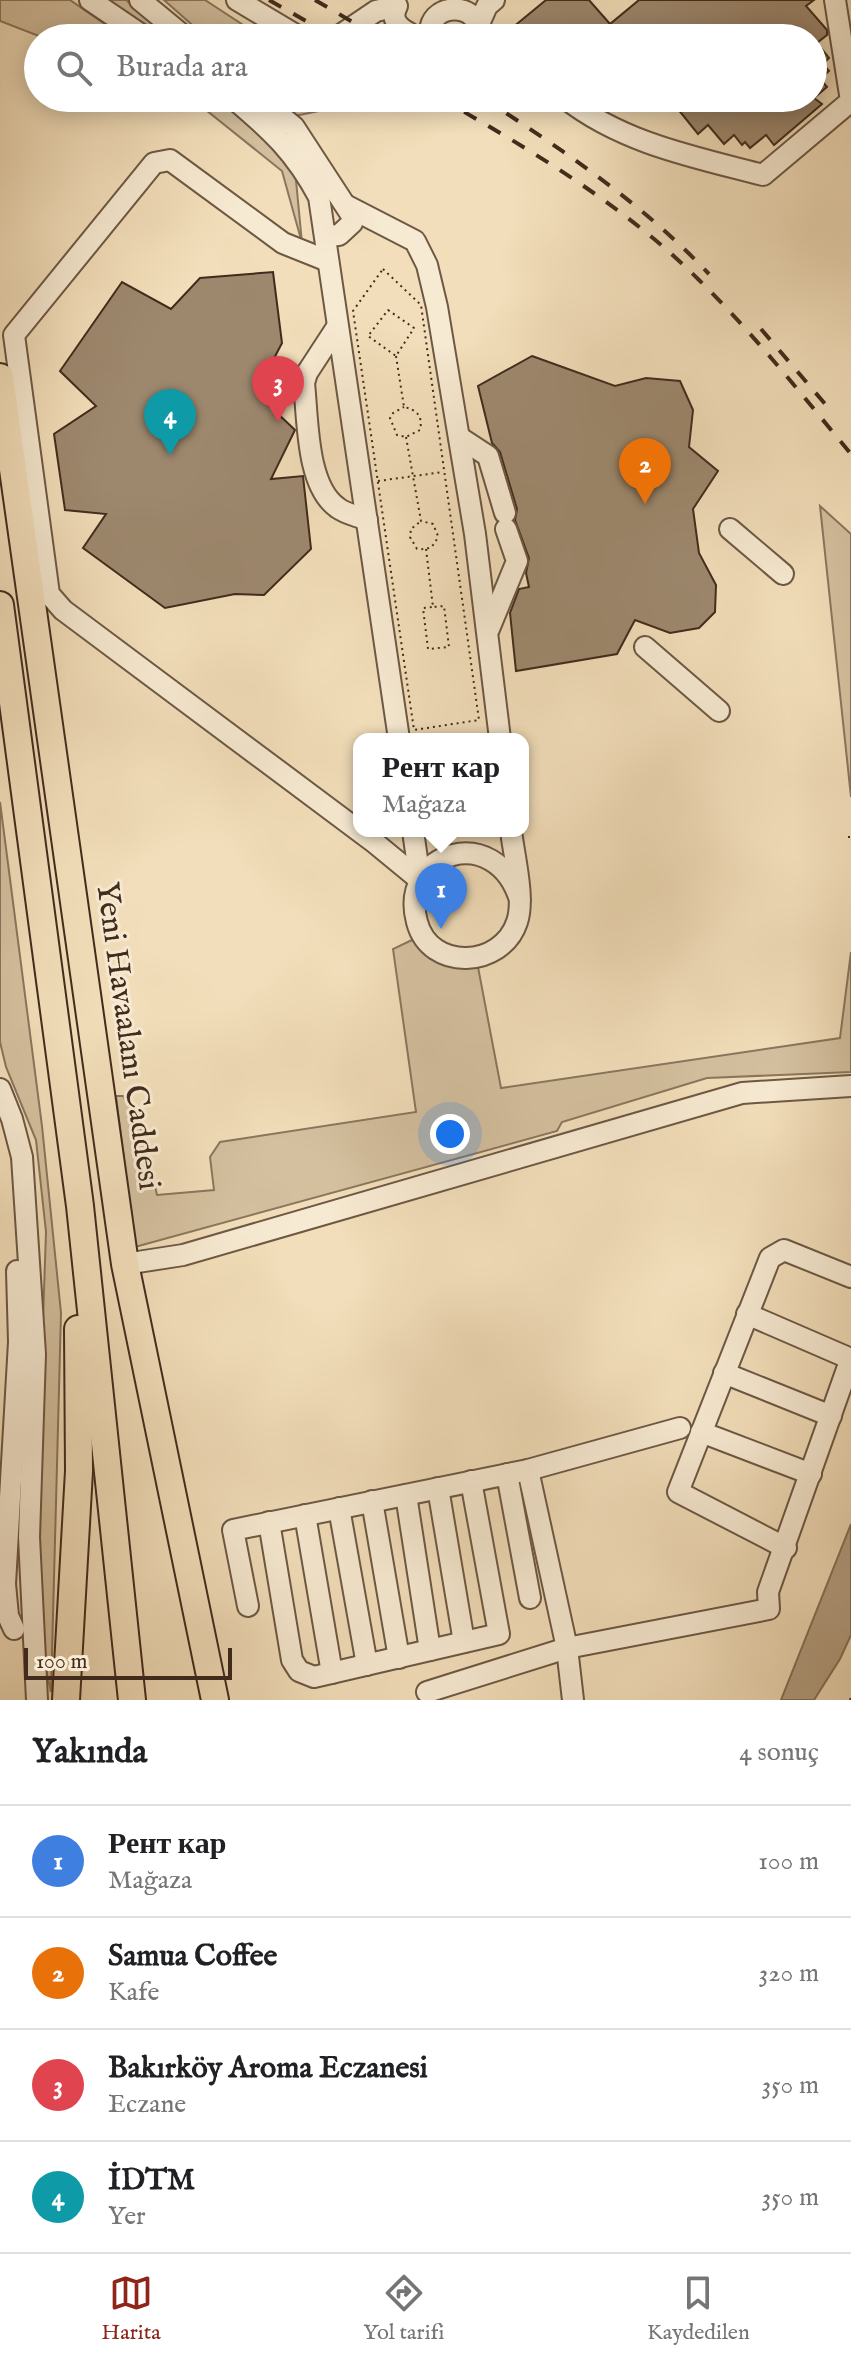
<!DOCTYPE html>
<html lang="tr">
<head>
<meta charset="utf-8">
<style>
  body { margin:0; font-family:"IM FELL English",serif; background:#f6f6f6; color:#202124 }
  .scale { position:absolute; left:24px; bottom:20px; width:208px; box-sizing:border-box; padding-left:8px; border:4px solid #412b1c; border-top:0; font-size:22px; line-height:28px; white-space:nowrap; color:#412b1c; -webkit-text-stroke:6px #f7ead2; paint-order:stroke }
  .you { position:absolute; left:450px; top:1134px; width:28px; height:28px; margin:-20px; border:6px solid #fff; border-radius:50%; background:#1a73e8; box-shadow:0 0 0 12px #1a73e833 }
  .badge { display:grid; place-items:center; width:52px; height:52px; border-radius:50%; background:#8f2418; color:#fff; font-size:26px; font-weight:700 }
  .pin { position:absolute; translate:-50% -66px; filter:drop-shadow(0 2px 4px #0008) }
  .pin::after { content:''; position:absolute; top:42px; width:28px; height:24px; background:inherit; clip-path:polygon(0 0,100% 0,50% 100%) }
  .popup { position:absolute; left:353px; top:733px; width:176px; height:104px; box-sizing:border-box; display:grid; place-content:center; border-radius:16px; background:#fff; filter:drop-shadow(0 2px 6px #0005); font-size:26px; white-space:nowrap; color:#757577 }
  .popup b { font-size:30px; color:#202124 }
  .popup::after { content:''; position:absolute; left:50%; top:100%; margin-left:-16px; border:16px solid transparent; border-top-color:#fff }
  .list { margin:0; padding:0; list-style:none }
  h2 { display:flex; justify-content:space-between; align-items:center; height:104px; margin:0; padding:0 32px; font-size:34px }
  h2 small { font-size:26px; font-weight:400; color:#757577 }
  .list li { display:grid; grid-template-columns:52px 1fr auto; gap:24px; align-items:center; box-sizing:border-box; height:112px; padding:0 32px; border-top:2px solid #e0e0e0 }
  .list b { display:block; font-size:30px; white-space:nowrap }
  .list p { margin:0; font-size:26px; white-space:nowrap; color:#757577 }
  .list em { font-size:26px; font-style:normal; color:#757577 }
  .icon { flex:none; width:44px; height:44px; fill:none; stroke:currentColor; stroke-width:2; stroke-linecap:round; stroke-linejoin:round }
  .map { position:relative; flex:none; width:851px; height:1700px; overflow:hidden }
  .search { position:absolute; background:#fff; box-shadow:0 4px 20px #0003; left:24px; right:24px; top:24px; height:88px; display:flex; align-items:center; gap:20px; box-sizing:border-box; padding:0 28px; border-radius:44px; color:#757577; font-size:30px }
  .sheet { height:552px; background:#fff }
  nav { display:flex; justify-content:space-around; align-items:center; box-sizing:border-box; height:112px; border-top:2px solid #e0e0e0; background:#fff; font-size:22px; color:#757577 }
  nav a { display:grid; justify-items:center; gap:4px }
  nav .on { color:#8f2418 }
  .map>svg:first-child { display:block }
</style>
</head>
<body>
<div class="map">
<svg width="851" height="1700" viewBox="0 0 851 1700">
  <rect width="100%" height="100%" fill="#f2deba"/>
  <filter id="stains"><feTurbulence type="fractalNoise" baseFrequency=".0025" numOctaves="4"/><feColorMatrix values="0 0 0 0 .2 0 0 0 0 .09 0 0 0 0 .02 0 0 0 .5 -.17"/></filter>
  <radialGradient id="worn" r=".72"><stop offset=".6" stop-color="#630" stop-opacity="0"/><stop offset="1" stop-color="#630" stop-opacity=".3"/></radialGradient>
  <!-- green -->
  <g fill="#d4c09f" stroke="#8a765e" stroke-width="2">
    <polygon points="0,0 70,0 125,38 44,38 0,21"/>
    <polygon points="108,0 126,0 172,38 162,38"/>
    <polygon points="164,0 205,0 263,38 207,38"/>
    <polygon points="191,98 224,98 295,170 302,243 282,171"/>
    <polygon points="275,98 355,98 362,102 295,116"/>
    <polygon points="820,506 851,534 851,797"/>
    <polygon points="0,802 42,1126 61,1313 51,1692 33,1613 46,1232 36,1140 6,1067 0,1042"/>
    <polygon points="412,940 451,964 478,967 501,1088 840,1038 851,952 851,1072 707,1078 562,1122 557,1131 135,1247 116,1096 123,1096 143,1133 157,1195 214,1190 210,1157 220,1142 416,1112 393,949"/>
  </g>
  <!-- water -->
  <polygon fill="#b6a184" stroke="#87725a" stroke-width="2" points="851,1524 851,1635 840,1659 814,1700 781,1700"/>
  <!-- building -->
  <g fill="#9d886e" stroke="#412b1c" stroke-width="2">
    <polygon points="546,0 589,0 610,24 639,0 814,0 806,6 827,30 827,35 817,43 829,58 823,64 829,71 820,79 827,87 814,98 822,104 774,145 766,135 750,148 745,142 742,145 734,135 724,144 708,125 698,134 669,98 813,98 813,38 512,38 507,32"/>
    <polygon points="273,272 282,343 256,393 295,430 271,479 303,476 311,549 264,595 235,594 165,608 83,548 106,514 65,510 54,434 96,406 60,371 122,282 171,309 200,278"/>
    <polygon points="532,356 615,386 646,378 680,381 693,410 689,447 718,471 693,509 699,553 716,585 715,612 699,628 670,633 635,620 617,654 516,671 510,613 519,589 529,587 526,573 529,558 515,520 517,509 500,452 492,443 478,386"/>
  </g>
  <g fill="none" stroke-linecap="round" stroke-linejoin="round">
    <defs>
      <g id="minor">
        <polyline points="90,0 146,38"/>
        <polyline points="140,0 186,38"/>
        <polyline points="237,0 301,38"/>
        <polyline points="479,24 487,6 494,0"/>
        <path d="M336 38 376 11 397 6C390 19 398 27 409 33"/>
        <path d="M431 38C423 0 486 0 478 38"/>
        <path d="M233 98C271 130 295 152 319 197L399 739"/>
        <polyline points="259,98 294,127 352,216 352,223 339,235 327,236 324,229"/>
        <path d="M565 98C622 143 694 157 763 175L851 101 835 0"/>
        <polyline points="347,206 415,241 427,265 437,307 475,534 500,739"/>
        <polyline points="328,261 283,243 170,160 154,163 14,335 49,594 63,610 375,843 420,880"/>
        <path d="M337 327 307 373 304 383C308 419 306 486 338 508 346 514 358 516 367 520"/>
        <polyline points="459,437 488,456 505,513"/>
        <polyline points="730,529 783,574"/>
        <polyline points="489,629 517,561 506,529"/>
        <polyline points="645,647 719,711"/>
        <polyline points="413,831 420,880"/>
        <path d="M511 831C514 856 525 899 517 922 502 968 430 972 417 922 398 852 496 821 520 900"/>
        <polyline points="0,1089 12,1119 22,1157 35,1354 29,1537 37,1700"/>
        <polyline points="125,1264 183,1255 742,1093 851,1086"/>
        <polyline points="747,1314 851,1359"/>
        <polyline points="724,1373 831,1416"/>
        <polyline points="701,1432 811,1474"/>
        <polyline points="528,1470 567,1648 573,1700"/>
        <polyline points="507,1474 530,1598"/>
        <polyline points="438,1488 464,1642"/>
        <polyline points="406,1495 430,1650"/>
        <polyline points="372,1501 399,1658"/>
        <polyline points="339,1508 367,1665"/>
        <polyline points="305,1515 332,1673"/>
        <polyline points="269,1522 292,1660 299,1671 314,1677 499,1634 471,1481"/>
        <polyline points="786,1548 678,1492 770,1258 784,1250 851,1277"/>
        <polyline points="248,1606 233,1530 528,1470 680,1428"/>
        <polyline points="14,1629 8,1616 5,1584 19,1342 17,1271"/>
        <polyline points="427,1692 567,1648 769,1609 768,1592 851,1358"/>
      </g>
      <g id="major">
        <polyline points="0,377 125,1264 215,1700"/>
        <polyline points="0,605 80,1206 132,1700"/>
        <polyline points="66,1700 79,1471 78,1329"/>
      </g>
    </defs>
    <!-- minor casing -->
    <use href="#minor" stroke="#6d5844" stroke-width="24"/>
    <!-- major casing -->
    <use href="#major" stroke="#412b1c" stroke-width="30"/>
    <!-- path -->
    <g stroke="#412b1c" stroke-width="2" stroke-dasharray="2 4" stroke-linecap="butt">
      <polygon points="383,269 421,305 479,720 414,730 353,311"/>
      <polygon points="388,310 414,328 396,356 368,336"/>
      <path d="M396 356 404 407C417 410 423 416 420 430L406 437 397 435 390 418 393 413 404 407"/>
      <path d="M406 437 421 521 433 524 438 536C434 547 429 550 417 549L410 537 411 529 421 521"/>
      <polyline points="378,481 443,472"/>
      <polyline points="426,549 433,607 444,606 449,647 428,649 423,608 433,607"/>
      <polyline points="848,837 851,837"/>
      <polyline points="850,1700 851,1697"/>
    </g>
    <!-- minor -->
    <use href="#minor" stroke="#f7ead2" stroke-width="20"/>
    <!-- major -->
    <use href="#major" stroke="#f2deba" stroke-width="26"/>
    <!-- rail -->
    <g stroke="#412b1c" stroke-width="4" stroke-dasharray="14 14" stroke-linecap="butt">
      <polyline points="269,0 336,38"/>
      <polyline points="315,0 380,38"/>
      <path d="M440 98C531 150 625 206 699 280 754 334 802 395 851 454"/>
      <path d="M483 98C563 150 643 204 709 274"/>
      <polyline points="761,329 826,405"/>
    </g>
  </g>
  <g text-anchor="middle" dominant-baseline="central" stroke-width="6" stroke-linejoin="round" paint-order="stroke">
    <!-- street labels -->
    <g font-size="32" fill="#412b1c" stroke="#f7ead2">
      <text transform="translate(127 1036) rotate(82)">Yeni Havaalanı Caddesi</text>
    </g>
  </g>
  <rect width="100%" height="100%" filter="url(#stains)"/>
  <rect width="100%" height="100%" fill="url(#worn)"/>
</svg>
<div class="scale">100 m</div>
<div class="you"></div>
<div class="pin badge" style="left:441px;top:929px;background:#3f7fe0">1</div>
<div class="popup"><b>Рент кар</b>Mağaza</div>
<div class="pin badge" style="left:645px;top:504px;background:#e8710a">2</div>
<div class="pin badge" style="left:278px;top:422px;background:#e0444e">3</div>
<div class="pin badge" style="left:170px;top:455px;background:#0f9aa8">4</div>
<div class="search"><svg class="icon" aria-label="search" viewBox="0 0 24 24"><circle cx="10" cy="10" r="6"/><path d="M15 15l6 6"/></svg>Burada ara</div>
</div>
<section class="sheet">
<h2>Yakında<small>4 sonuç</small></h2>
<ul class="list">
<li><span class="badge" style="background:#3f7fe0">1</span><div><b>Рент кар</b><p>Mağaza</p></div><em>100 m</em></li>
<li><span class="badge" style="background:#e8710a">2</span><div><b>Samua Coffee</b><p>Kafe</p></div><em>320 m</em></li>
<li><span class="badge" style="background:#e0444e">3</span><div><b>Bakırköy Aroma Eczanesi</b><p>Eczane</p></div><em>350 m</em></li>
<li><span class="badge" style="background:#0f9aa8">4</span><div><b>İDTM</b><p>Yer</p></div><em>350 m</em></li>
</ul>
</section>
<nav>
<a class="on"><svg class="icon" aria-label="map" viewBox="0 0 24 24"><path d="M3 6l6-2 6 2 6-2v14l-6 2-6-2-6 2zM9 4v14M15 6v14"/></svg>Harita</a>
<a><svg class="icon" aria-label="directions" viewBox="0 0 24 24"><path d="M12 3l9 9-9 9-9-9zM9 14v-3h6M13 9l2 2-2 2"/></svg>Yol tarifi</a>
<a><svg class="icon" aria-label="saved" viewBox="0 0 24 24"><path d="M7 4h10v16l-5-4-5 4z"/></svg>Kaydedilen</a>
</nav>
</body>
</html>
